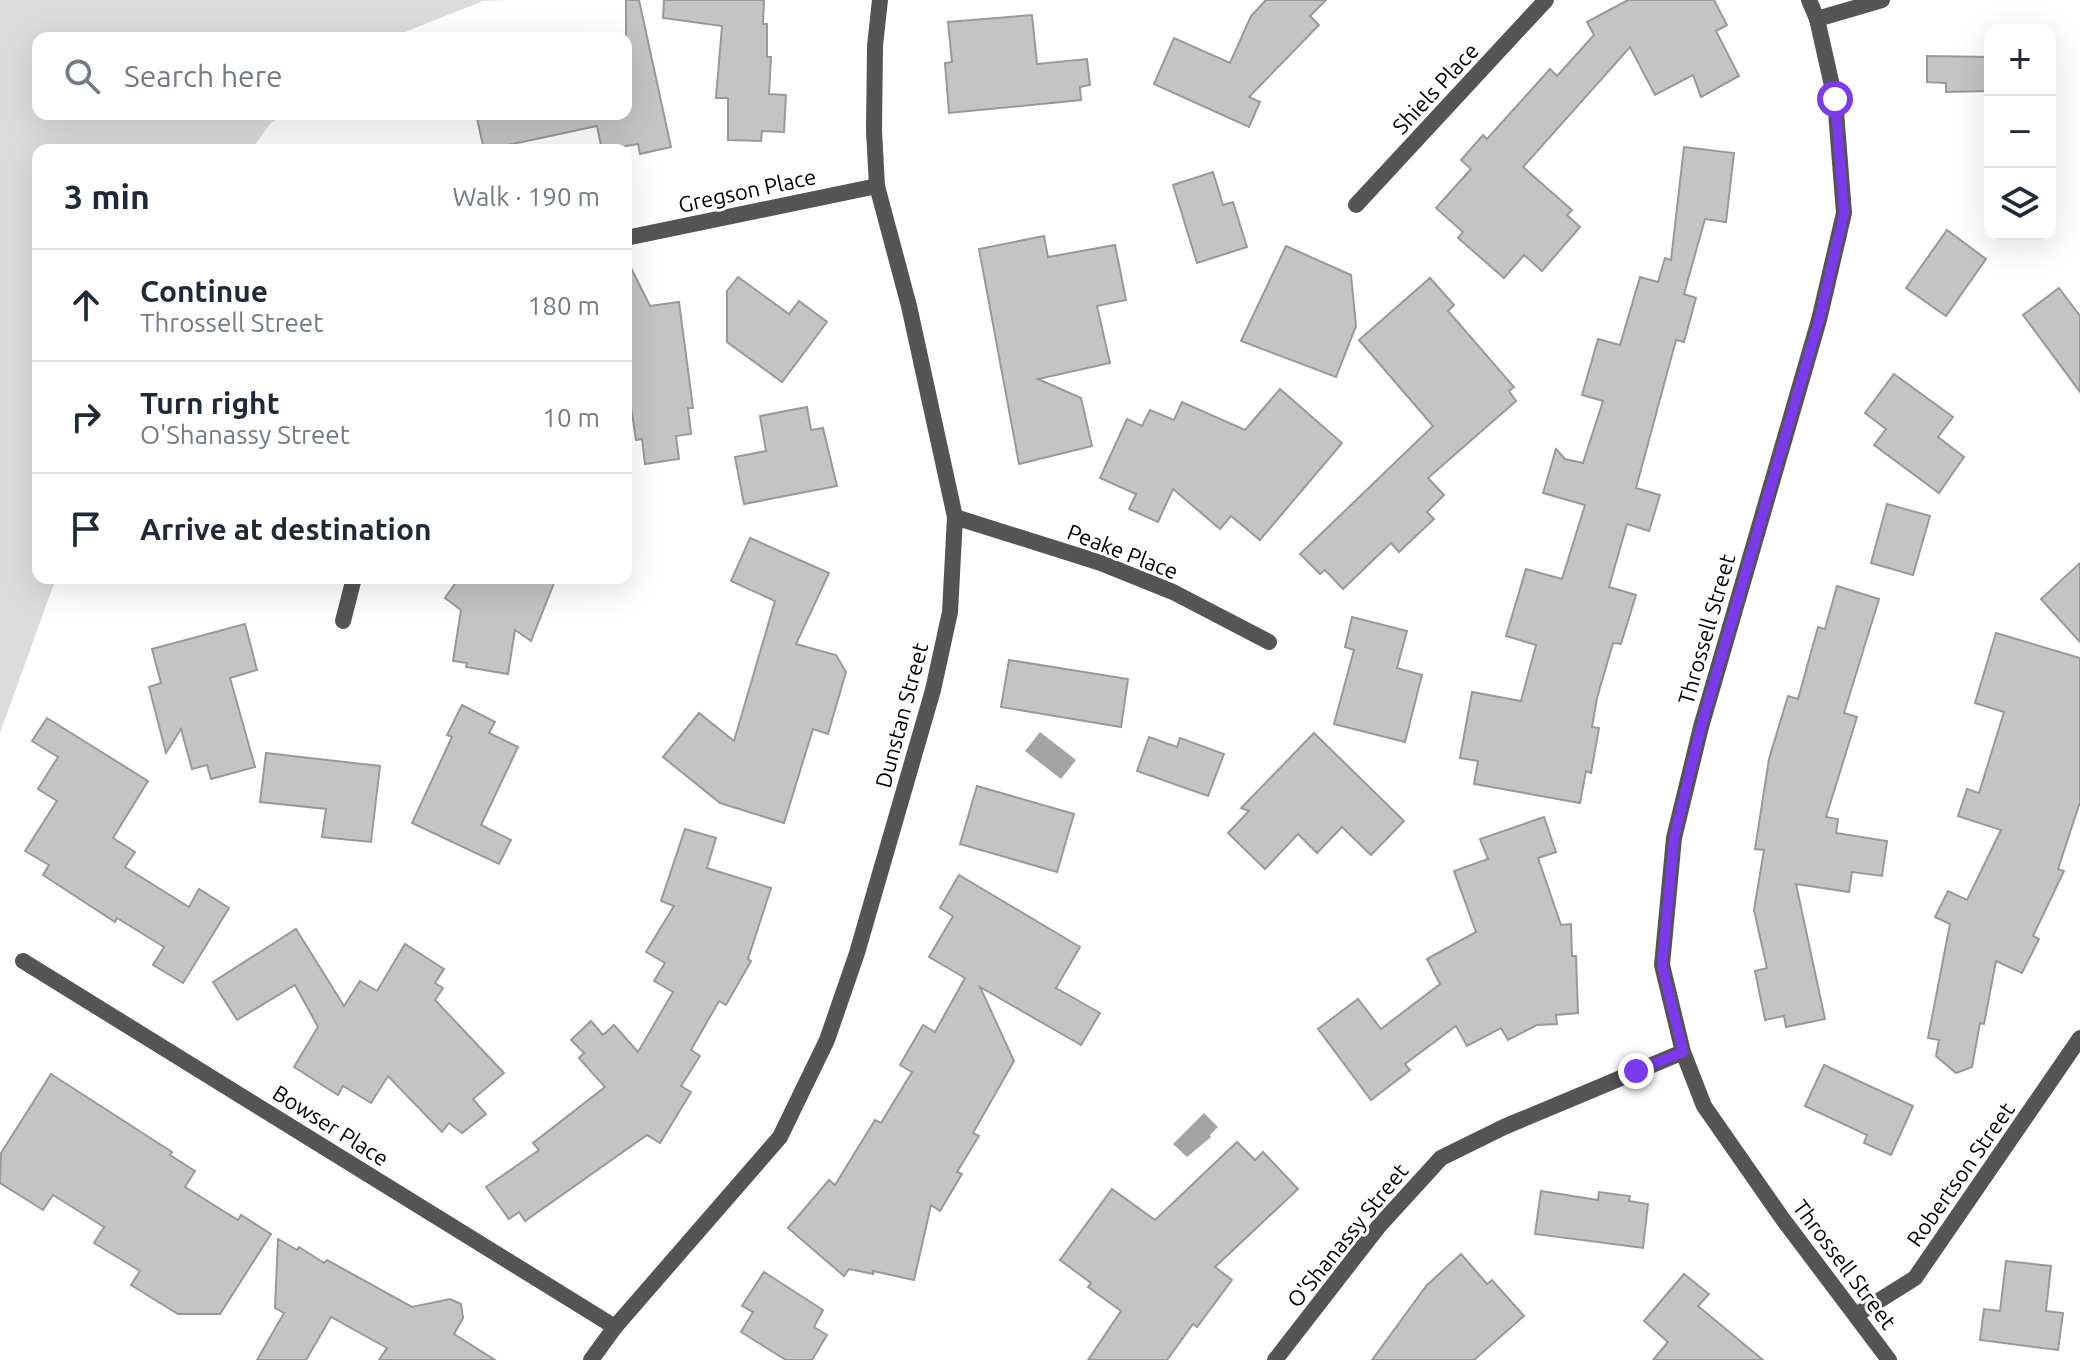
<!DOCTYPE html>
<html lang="en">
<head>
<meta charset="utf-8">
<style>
  body { margin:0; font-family:Ubuntu,sans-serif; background:#f2f2f3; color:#1f2937 }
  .controls { position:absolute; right:24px; top:24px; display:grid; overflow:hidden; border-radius:16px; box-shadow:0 8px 32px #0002 }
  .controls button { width:72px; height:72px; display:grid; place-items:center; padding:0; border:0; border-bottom:2px solid #e0e1e3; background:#fff; color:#1f2937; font:40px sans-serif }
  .stop { position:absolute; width:24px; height:24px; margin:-18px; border:6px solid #7c3aed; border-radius:50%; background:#fff }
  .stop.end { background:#7c3aed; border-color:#fff; box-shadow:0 2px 8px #0008 }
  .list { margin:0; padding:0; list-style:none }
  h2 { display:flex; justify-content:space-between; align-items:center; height:104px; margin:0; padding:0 32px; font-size:34px }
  h2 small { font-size:26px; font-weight:400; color:#747a83 }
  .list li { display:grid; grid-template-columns:52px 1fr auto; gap:24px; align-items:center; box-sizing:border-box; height:112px; padding:0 32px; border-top:2px solid #e0e1e3 }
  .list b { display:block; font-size:30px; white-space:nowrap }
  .list p { margin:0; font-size:26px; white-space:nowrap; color:#747a83 }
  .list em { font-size:26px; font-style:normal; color:#747a83 }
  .icon { flex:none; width:44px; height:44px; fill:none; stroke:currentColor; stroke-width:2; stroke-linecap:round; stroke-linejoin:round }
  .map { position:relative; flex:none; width:2080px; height:1360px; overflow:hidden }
  .search { position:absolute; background:#fff; box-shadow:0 8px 32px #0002; left:32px; top:32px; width:600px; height:88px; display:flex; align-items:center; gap:20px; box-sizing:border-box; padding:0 28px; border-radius:16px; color:#747a83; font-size:30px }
  .panel { position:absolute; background:#fff; box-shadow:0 8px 32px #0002; left:32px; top:144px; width:600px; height:440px; border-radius:16px }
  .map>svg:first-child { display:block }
</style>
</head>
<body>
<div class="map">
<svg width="2080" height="1360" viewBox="0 0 2080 1360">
  <rect width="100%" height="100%" fill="#fff"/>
  <!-- green -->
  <polygon fill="#dcdcdc" points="0,0 508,0 483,1 390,38 38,38 38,114 282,114 270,124 251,150 38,150 38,578 56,578 0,733"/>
  <!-- water -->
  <g fill="#a3a3a3">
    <polygon points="1040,732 1076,760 1061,779 1025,751"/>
    <polygon points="1204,1113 1218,1127 1210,1135 1211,1137 1187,1157 1173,1144"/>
  </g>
  <!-- building -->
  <g fill="#c4c4c4" stroke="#999" stroke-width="2">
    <polygon points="626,0 639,0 671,147 640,154 638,144 602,150 597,126 484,150 476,114 626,114"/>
    <polygon points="664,0 764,0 763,24 767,24 767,57 771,57 769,94 786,95 784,132 762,131 761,141 728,140 728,98 716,98 722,26 663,18"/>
    <polygon points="1266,0 1326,0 1310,16 1319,25 1249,97 1260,102 1249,127 1154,84 1174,38 1230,63 1251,16"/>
    <polygon points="1628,0 1714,0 1727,25 1716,31 1739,76 1701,97 1693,75 1655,95 1630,47 1523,167 1572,210 1567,215 1580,227 1542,271 1524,255 1504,278 1458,238 1463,232 1436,208 1471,169 1461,160 1483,135 1487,139 1550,69 1557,76 1594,35 1587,22"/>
    <polygon points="1032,15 1037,64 1087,59 1090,85 1080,87 1081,100 949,113 945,63 952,62 948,22"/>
    <polygon points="1927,56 1990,57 1990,91 1946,92 1946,83 1927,82"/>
    <polygon points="1684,147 1734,153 1726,222 1705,219 1684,294 1696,298 1684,342 1676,340 1636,488 1660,495 1649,531 1627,524 1609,587 1636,595 1621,644 1613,643 1597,698 1592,727 1599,728 1591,773 1586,771 1580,803 1474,784 1478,761 1460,758 1472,692 1521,701 1536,645 1506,636 1526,569 1562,579 1585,505 1543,493 1556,449 1565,459 1583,463 1603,401 1582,395 1598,339 1620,345 1640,277 1658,282 1665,258 1671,260"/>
    <polygon points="1213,172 1223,205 1233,202 1247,247 1197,263 1173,185"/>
    <polygon points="1947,230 1986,259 1946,316 1906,288"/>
    <polygon points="1044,236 1048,257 1115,245 1126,300 1097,306 1110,363 1038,379 1081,398 1092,446 1019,464 979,249"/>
    <polygon points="1286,246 1351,275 1356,326 1336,377 1241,341"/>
    <polygon points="626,258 650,306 679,302 693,408 688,408 691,434 676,436 679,459 645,464 642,439 636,440 626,374"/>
    <polygon points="738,277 789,314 799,301 827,322 782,382 727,342 727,291"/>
    <polygon points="1430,278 1454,305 1448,311 1514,387 1509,391 1516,401 1428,478 1444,495 1427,512 1434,519 1399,552 1391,543 1343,589 1325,570 1320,574 1300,554 1433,426 1359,340"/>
    <polygon points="2059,288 2080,316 2080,392 2023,315"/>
    <polygon points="1894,374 1953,417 1938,437 1964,457 1939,493 1874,445 1886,429 1865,413"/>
    <polygon points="1280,389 1342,443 1260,540 1231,516 1220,529 1173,489 1158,522 1129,509 1136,494 1100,478 1127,419 1142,426 1150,410 1174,420 1182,402 1245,430"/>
    <polygon points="807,407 811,430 823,428 837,486 744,504 735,457 766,451 760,416"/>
    <polygon points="1887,504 1930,516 1913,575 1871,563"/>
    <polygon points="750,538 829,573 796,644 836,655 846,672 828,734 813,729 784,823 720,803 663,757 699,713 734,741 775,601 731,581"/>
    <polygon points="2080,563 2080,642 2041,599"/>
    <polygon points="459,578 556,578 531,641 515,630 508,674 466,667 467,663 453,661 461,610 445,598"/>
    <polygon points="1837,586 1879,599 1844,713 1857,717 1826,817 1838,819 1836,833 1887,841 1882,876 1852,872 1849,892 1796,884 1825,1019 1786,1027 1784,1016 1765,1020 1755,971 1767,968 1754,910 1764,850 1755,849 1769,759 1788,696 1798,699 1818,627 1825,629"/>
    <polygon points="1352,617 1407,631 1397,668 1422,675 1405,742 1334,724 1354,650 1345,647"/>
    <polygon points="245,624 257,670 230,678 255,767 211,779 207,765 192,769 181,729 166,753 149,687 161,683 152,649"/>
    <polygon points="1996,633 2080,658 2080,802 2058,869 2064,871 2033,936 2039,939 2022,973 1996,961 1984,1024 1980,1023 1972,1067 1956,1073 1936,1056 1939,1040 1928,1038 1950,924 1935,917 1948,891 1967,900 2001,830 1958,816 1967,789 1979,793 2004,712 1975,703"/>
    <polygon points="1009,660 1128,679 1121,727 1001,707"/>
    <polygon points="462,705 495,722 489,733 518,747 481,825 511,840 499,864 412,823 452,737 447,735"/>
    <polygon points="47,718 148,781 113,838 135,852 125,867 189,907 199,889 229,908 183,983 153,965 164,947 117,918 115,922 43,875 49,865 25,851 57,801 38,789 58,757 32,741"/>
    <polygon points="1314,733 1404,821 1371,855 1342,827 1317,853 1298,834 1265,869 1228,833 1249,811 1241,808"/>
    <polygon points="1149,737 1177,747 1180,738 1224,754 1208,796 1137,771"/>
    <polygon points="266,753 380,766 371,842 322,837 326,809 260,802"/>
    <polygon points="977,786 1074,814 1057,872 960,844"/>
    <polygon points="1544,817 1556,852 1538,858 1561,925 1571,924 1572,956 1576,956 1578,1013 1556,1015 1557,1024 1537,1025 1508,1040 1501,1028 1467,1046 1456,1026 1405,1064 1410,1070 1371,1100 1318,1029 1358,999 1381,1029 1440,984 1427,959 1476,932 1454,871 1488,859 1480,839"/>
    <polygon points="685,829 716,838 707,868 771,888 748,959 751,961 726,1005 719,1001 691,1050 700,1056 681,1086 691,1092 660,1143 647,1135 525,1221 519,1212 509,1219 486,1187 539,1150 533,1143 605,1087 579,1058 584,1053 571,1040 591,1021 603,1035 614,1025 638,1052 673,992 654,981 665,963 646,952 674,906 661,901"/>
    <polygon points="959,875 1080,947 1056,988 1100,1013 1081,1045 980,987 1014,1061 973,1133 979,1136 957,1172 962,1174 940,1211 931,1205 914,1280 873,1271 873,1274 849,1269 844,1276 788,1228 829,1180 835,1185 875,1120 881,1123 912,1072 900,1065 923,1025 935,1032 965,978 929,957 953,916 940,908"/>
    <polygon points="296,929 344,1006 360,981 377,991 405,944 444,969 435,983 443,988 435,1000 504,1073 473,1099 486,1114 462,1133 449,1123 442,1132 388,1076 371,1103 343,1086 338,1095 294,1067 318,1027 295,985 237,1020 213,982"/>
    <polygon points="1824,1065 1913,1106 1891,1155 1864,1143 1867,1135 1805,1106"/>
    <polygon points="51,1074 172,1152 170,1155 195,1171 185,1187 238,1220 241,1215 271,1234 220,1314 178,1314 131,1285 140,1271 94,1243 104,1227 53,1195 43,1210 0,1183 1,1153"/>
    <polygon points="1237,1142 1255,1160 1263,1152 1298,1189 1215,1267 1232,1280 1197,1327 1193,1324 1167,1360 1088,1360 1121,1311 1088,1287 1091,1283 1060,1260 1112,1189 1155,1220"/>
    <polygon points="1541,1191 1598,1200 1599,1192 1630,1196 1629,1201 1648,1204 1643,1248 1535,1234"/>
    <polygon points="278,1239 297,1250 299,1247 324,1263 327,1260 412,1307 450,1299 461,1304 463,1318 454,1334 495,1360 379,1360 387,1348 331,1317 306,1360 257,1360 284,1313 275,1308"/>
    <polygon points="1461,1254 1487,1284 1492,1280 1524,1316 1474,1360 1372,1360 1427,1285"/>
    <polygon points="2006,1261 2051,1266 2046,1311 2063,1313 2058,1350 1980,1340 1984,1309 2000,1311"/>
    <polygon points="764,1272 823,1310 814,1327 827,1335 812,1360 786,1360 741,1332 753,1312 742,1306"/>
    <polygon points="1684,1274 1709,1294 1698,1306 1763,1360 1653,1360 1668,1342 1644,1321"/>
  </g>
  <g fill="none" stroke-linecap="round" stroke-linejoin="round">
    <!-- street -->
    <g stroke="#555" stroke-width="16">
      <polyline points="1809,0 1817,19 1835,99 1844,213 1819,320 1701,727 1674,838 1662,965 1683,1052 1704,1106 1782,1218 1889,1360"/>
      <polyline points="1817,19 1882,0"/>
      <polyline points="1356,205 1546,0"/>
      <polyline points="626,238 877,186"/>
      <polyline points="955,517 1101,563 1173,592 1269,642"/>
      <polyline points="343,621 354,578"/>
      <polyline points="23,961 615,1327"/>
      <polyline points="1856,1315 1915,1278 2080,1038"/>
      <polyline points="591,1360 615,1327 780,1137 827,1040 857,953 933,690 950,612 955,517 909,306 877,186 874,131 875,46 880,0"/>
      <polyline points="1275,1360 1379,1226 1441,1158 1504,1127 1683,1052"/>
    </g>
  </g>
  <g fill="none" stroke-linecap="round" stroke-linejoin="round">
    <!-- route -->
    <polyline stroke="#7c3aed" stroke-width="10" points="1636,1071 1683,1052 1662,965 1674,838 1701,727 1819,320 1844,213 1835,99"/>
  </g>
  <g text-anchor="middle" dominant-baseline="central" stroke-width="6" stroke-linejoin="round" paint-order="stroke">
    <!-- street labels -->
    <g font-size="22" fill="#000" stroke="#fff">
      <text transform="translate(1435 88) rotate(-47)">Shiels Place</text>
      <text transform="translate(747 190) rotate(-12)">Gregson Place</text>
      <text transform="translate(1123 551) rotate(21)">Peake Place</text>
      <text transform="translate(1706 629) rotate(-74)">Throssell Street</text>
      <text transform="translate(901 715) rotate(-75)">Dunstan Street</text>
      <text transform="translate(331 1125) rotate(32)">Bowser Place</text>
      <text transform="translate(1960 1174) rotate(-55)">Robertson Street</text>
      <text transform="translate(1347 1235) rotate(-51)">O'Shanassy Street</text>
      <text transform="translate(1845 1264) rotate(53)">Throssell Street</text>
    </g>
  </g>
</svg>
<div class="controls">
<button>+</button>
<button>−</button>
<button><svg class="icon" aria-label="layers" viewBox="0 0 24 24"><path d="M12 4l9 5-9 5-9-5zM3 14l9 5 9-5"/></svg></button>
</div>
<div class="stop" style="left:1835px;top:99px"></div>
<div class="stop end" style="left:1636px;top:1071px"></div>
<div class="search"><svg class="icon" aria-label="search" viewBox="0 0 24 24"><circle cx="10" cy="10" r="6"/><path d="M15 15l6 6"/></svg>Search here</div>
<section class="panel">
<h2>3 min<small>Walk · 190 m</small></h2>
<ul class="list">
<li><svg class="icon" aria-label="ahead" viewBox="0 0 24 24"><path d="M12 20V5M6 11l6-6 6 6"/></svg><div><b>Continue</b><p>Throssell Street</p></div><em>180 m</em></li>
<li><svg class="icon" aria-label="right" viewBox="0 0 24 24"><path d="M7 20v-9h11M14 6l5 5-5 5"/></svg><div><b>Turn right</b><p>O'Shanassy Street</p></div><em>10 m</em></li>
<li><svg class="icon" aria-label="arrive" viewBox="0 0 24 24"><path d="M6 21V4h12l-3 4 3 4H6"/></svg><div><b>Arrive at destination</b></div></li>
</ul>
</section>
</div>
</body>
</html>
